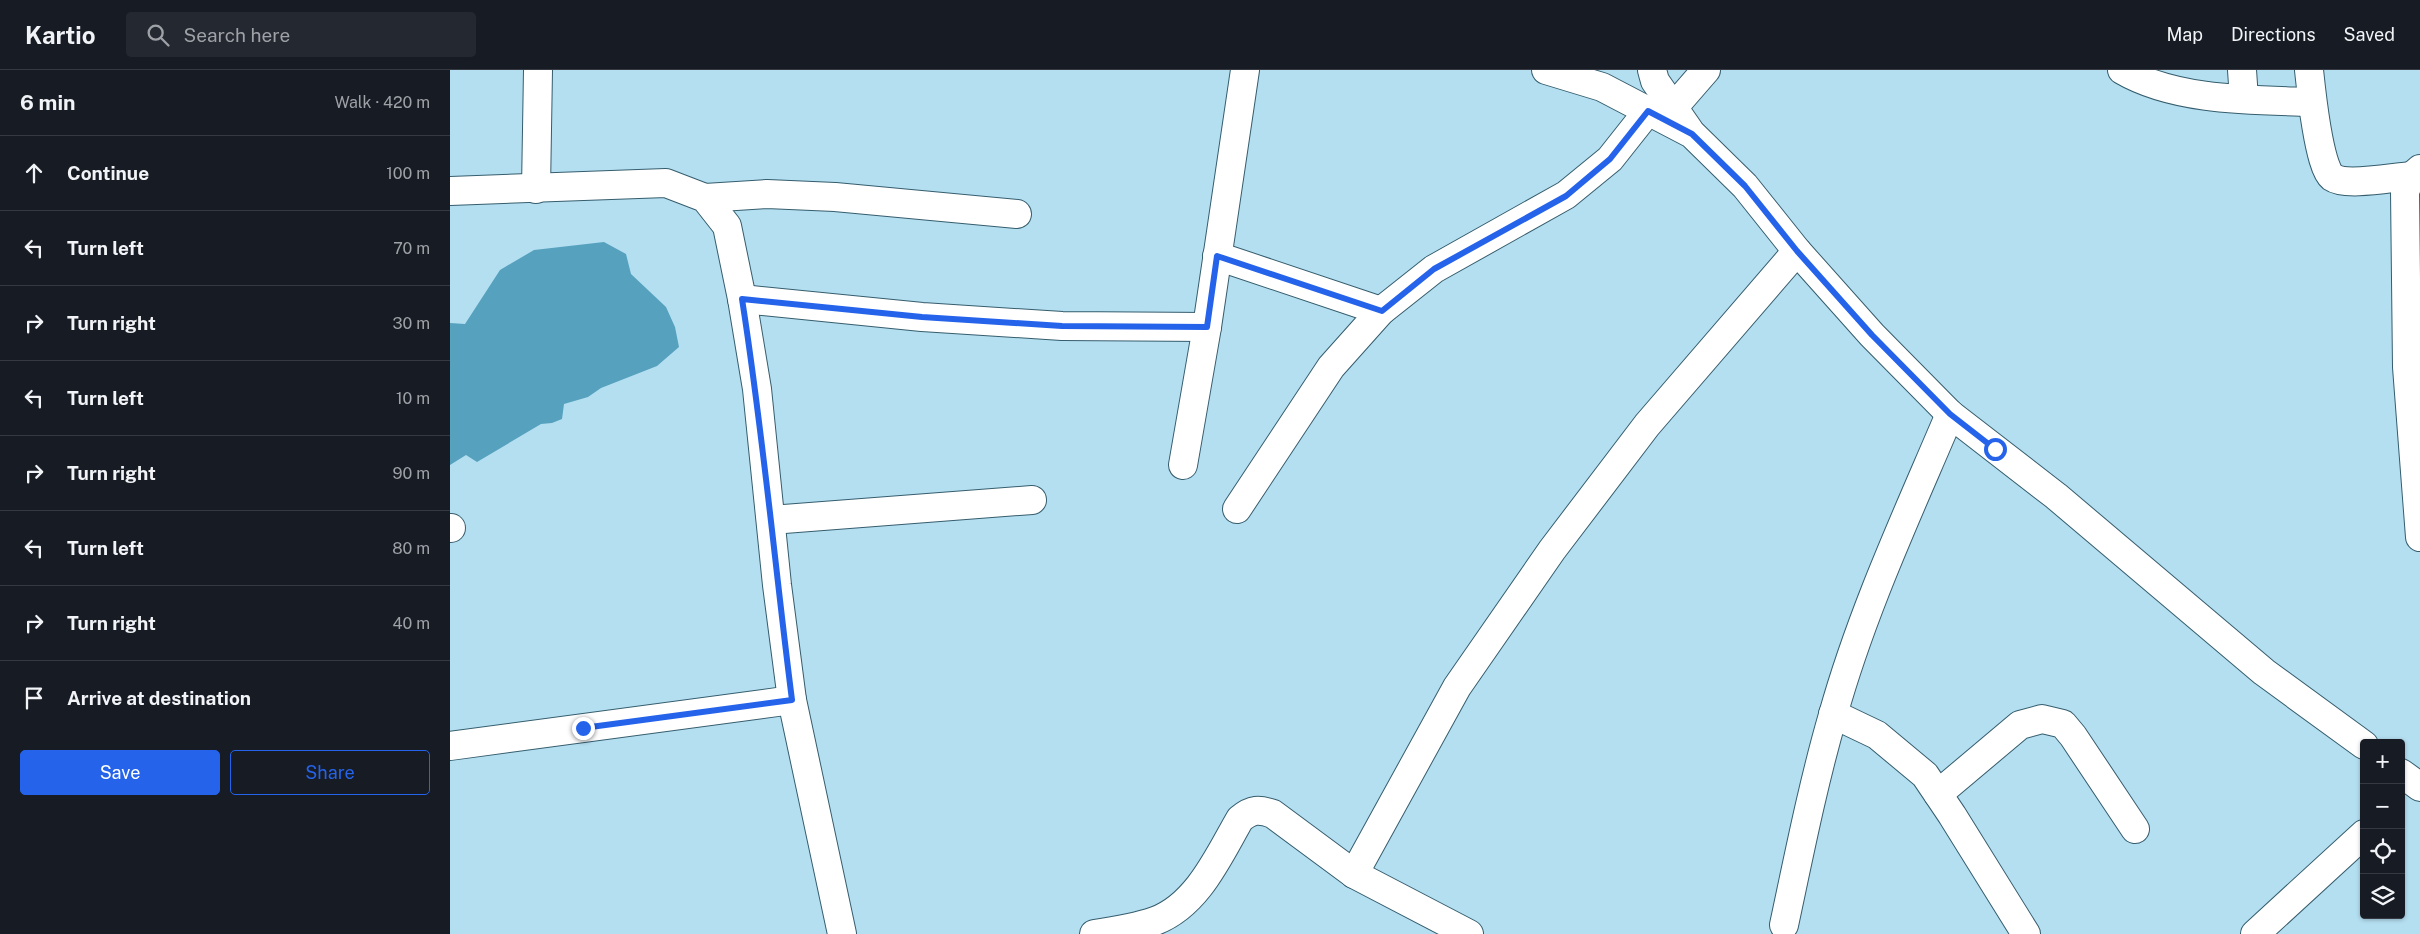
<!DOCTYPE html>
<html lang="en">
<head>
<meta charset="utf-8">
<style>
  body { margin:0; font-family:"Public Sans",sans-serif; background:#242831; color:#f1f3f6 }
  .controls { position:absolute; right:15px; bottom:15px; display:grid; overflow:hidden; border-radius:5px; box-shadow:0 1px 4px #0004 }
  .controls button { width:45px; height:45px; display:grid; place-items:center; padding:0; border:0; border-bottom:1px solid #363941; background:#171b24; color:#f1f3f6; font:25px sans-serif }
  .stop { position:absolute; width:15px; height:15px; margin:-11px; border:4px solid #2563eb; border-radius:50%; background:#fff }
  .stop.end { background:#2563eb; border-color:#fff; box-shadow:0 1px 5px #0008 }
  .list { margin:0; padding:0; list-style:none }
  h2 { display:flex; justify-content:space-between; align-items:center; height:65px; margin:0; padding:0 20px; font-size:21px }
  h2 small { font-size:16px; font-weight:400; color:#9ea1a6 }
  .list li { display:grid; grid-template-columns:32px 1fr auto; gap:15px; align-items:center; box-sizing:border-box; height:75px; padding:0 20px; border-top:1px solid #363941 }
  .list b { display:block; font-size:19px; white-space:nowrap }
  .list em { font-size:16px; font-style:normal; color:#9ea1a6 }
  .actions { display:flex; gap:10px; padding:15px 20px }
  .actions a { flex:1; padding:11px 0; border:1px solid #2563eb; border-radius:5px; text-align:center; font-size:18px; color:#2563eb }
  .actions .main { background:#2563eb; color:#fff }
  .icon { flex:none; width:28px; height:28px; fill:none; stroke:currentColor; stroke-width:2; stroke-linecap:round; stroke-linejoin:round }
  .map { position:relative; flex:none; width:1970px; height:864px; overflow:hidden }
  header { display:flex; align-items:center; gap:30px; box-sizing:border-box; height:70px; padding:0 25px; background:#171b24; border-bottom:1px solid #363941 }
  header strong { font-size:24px }
  nav { display:flex; gap:28px; margin-inline-start:auto; font-size:18px }
  .search { width:350px; height:45px; background:#242831; display:flex; align-items:center; gap:12px; box-sizing:border-box; padding:0 18px; border-radius:5px; color:#9ea1a6; font-size:19px }
  main { display:flex }
  aside { flex:1; background:#171b24 }
  .map>svg:first-child { display:block }
</style>
</head>
<body>
<header>
<strong>Kartio</strong>
<div class="search"><svg class="icon" aria-label="search" viewBox="0 0 24 24"><circle cx="10" cy="10" r="6"/><path d="M15 15l6 6"/></svg>Search here</div>
<nav><a>Map</a><a>Directions</a><a>Saved</a></nav>
</header>
<main>
<aside>
<h2>6 min<small>Walk · 420 m</small></h2>
<ul class="list">
<li><svg class="icon" aria-label="ahead" viewBox="0 0 24 24"><path d="M12 20V5M6 11l6-6 6 6"/></svg><div><b>Continue</b></div><em>100 m</em></li>
<li><svg class="icon" aria-label="left" viewBox="0 0 24 24"><path d="M17 20v-9H6M10 6l-5 5 5 5"/></svg><div><b>Turn left</b></div><em>70 m</em></li>
<li><svg class="icon" aria-label="right" viewBox="0 0 24 24"><path d="M7 20v-9h11M14 6l5 5-5 5"/></svg><div><b>Turn right</b></div><em>30 m</em></li>
<li><svg class="icon" aria-label="left" viewBox="0 0 24 24"><path d="M17 20v-9H6M10 6l-5 5 5 5"/></svg><div><b>Turn left</b></div><em>10 m</em></li>
<li><svg class="icon" aria-label="right" viewBox="0 0 24 24"><path d="M7 20v-9h11M14 6l5 5-5 5"/></svg><div><b>Turn right</b></div><em>90 m</em></li>
<li><svg class="icon" aria-label="left" viewBox="0 0 24 24"><path d="M17 20v-9H6M10 6l-5 5 5 5"/></svg><div><b>Turn left</b></div><em>80 m</em></li>
<li><svg class="icon" aria-label="right" viewBox="0 0 24 24"><path d="M7 20v-9h11M14 6l5 5-5 5"/></svg><div><b>Turn right</b></div><em>40 m</em></li>
<li><svg class="icon" aria-label="arrive" viewBox="0 0 24 24"><path d="M6 21V4h12l-3 4 3 4H6"/></svg><div><b>Arrive at destination</b></div></li>
</ul>
<div class="actions"><a class="main">Save</a><a>Share</a></div>
</aside>
<div class="map">
<svg width="1970" height="864" viewBox="0 0 1970 864">
  <rect width="100%" height="100%" fill="#b4dff1"/>
  <!-- water -->
  <polygon fill="#56a1be" points="154,172 176,184 181,204 216,237 225,257 229,277 207,296 151,318 138,327 114,334 112,349 102,353 91,354 27,392 16,385 0,395 0,253 15,254 50,200 84,180"/>
  <g fill="none" stroke-linecap="round" stroke-linejoin="round">
    <defs>
      <g id="street">
        <polyline points="1096,0 1152,17 1242,64 1295,116 1347,181 1422,265 1500,344 1606,426 1814,602 1914,675"/>
        <polyline points="1202,0 1205,11 1239,60"/>
        <path d="M1672 0C1725 31 1801 30 1862 32"/>
        <polyline points="1792,0 1794,29"/>
        <path d="M1859 0C1861 19 1869 97 1882 107 1896 117 1944 107 1962 106"/>
        <polyline points="1223,38 1256,0"/>
        <polyline points="1970,99 1962,106 1955,121 1957,297 1970,467"/>
        <polyline points="86,119 88,0"/>
        <polyline points="0,121 216,113 255,128 277,156 292,229 307,319 327,515 342,630 392,864"/>
        <polyline points="255,128 317,124 385,127 567,144"/>
        <polyline points="767,186 931,241"/>
        <polyline points="292,229 472,247 612,256 757,257"/>
        <polyline points="733,395 757,257 795,0"/>
        <polyline points="787,439 881,297 931,241 984,199 1116,125 1160,89 1198,41"/>
        <polyline points="321,450 582,430"/>
        <polyline points="0,458 1,458"/>
        <polyline points="1383,644 1427,665 1475,705 1502,745 1576,864"/>
        <polyline points="0,676 342,630"/>
        <polyline points="1951,703 1970,717"/>
        <polyline points="1488,724 1570,655 1592,649 1613,654 1623,666 1685,759"/>
        <polyline points="904,804 1007,617 1102,480 1197,355 1347,181"/>
        <path d="M1334 855C1349 785 1363 714 1383 645 1412 541 1458 443 1500 344"/>
        <path d="M644 864C665 861 685 858 705 851 748 835 769 785 790 749 802 739 809 739 823 744L904 804 1019 864"/>
        <polyline points="1805,864 1914,764"/>
      </g>
    </defs>
    <!-- street casing -->
    <use href="#street" stroke="#355d6d" stroke-width="30"/>
    <!-- street -->
    <use href="#street" stroke="#fff" stroke-width="28"/>
  </g>
  <g fill="none" stroke-linecap="round" stroke-linejoin="round">
    <!-- route -->
    <path stroke="#2563eb" stroke-width="6" d="M133 658 342 630C325 497 313 362 292 229L472 247 612 256 757 257 767 186 932 241 984 199 1116 126 1160 89 1198 41 1242 64 1295 116 1347 181 1422 265 1500 344 1545 379"/>
  </g>
</svg>
<div class="controls">
<button>+</button>
<button>−</button>
<button><svg class="icon" aria-label="locate" viewBox="0 0 24 24"><circle cx="12" cy="12" r="6"/><path d="M12 2v4M12 18v4M2 12h4M18 12h4"/></svg></button>
<button><svg class="icon" aria-label="layers" viewBox="0 0 24 24"><path d="M12 4l9 5-9 5-9-5zM3 14l9 5 9-5"/></svg></button>
</div>
<div class="stop" style="left:1545px;top:379px"></div>
<div class="stop end" style="left:133px;top:658px"></div>
</div>
</main>
</body>
</html>
